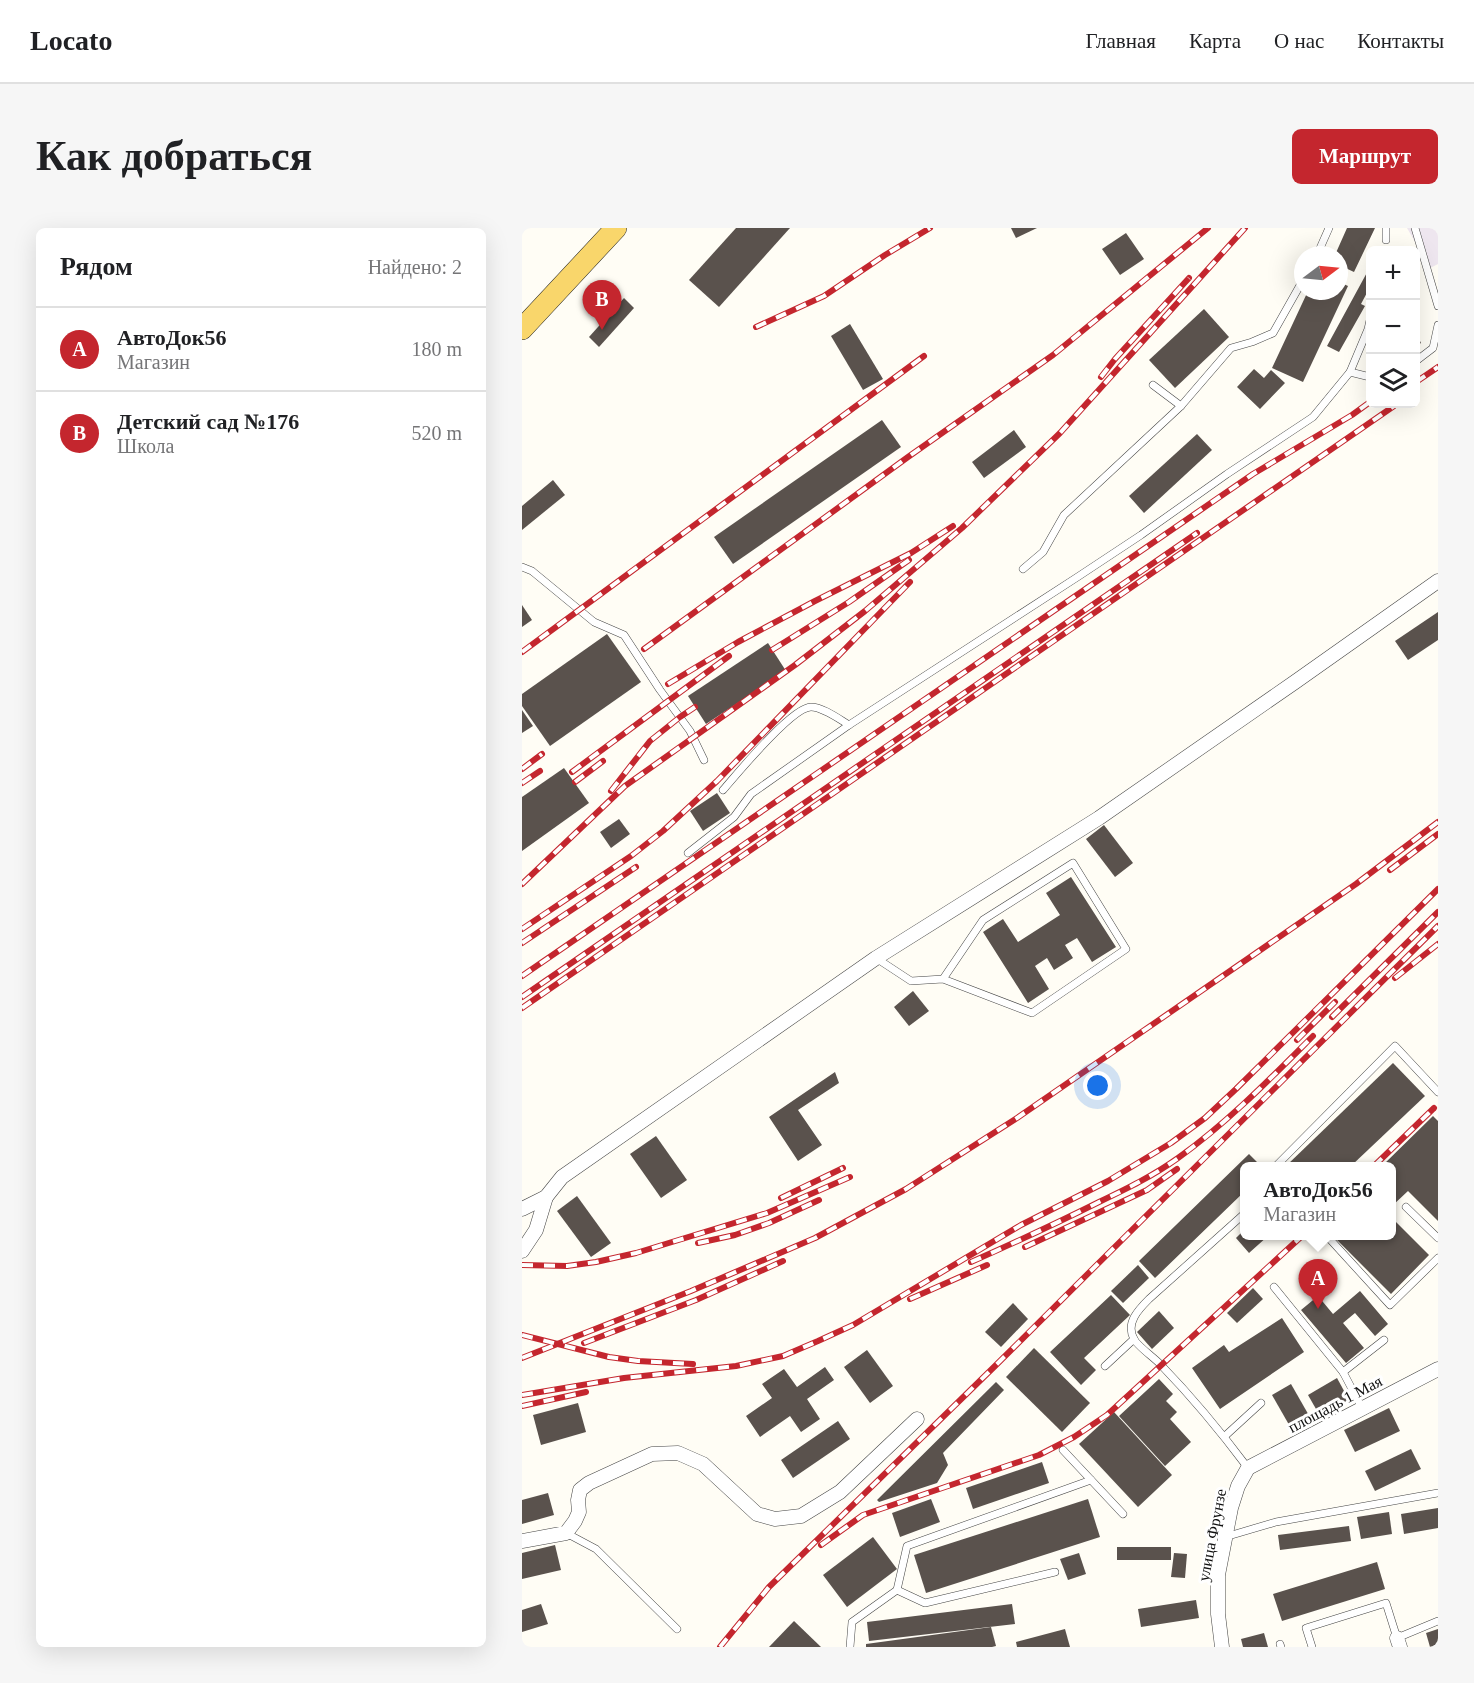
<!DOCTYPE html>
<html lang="ru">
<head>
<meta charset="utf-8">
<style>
  body { margin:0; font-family:Georgia,serif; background:#f6f6f6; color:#202124 }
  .controls { position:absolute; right:18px; top:18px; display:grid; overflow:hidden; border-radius:9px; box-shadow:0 6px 24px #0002 }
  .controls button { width:54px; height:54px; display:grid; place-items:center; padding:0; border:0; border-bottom:2px solid #e0e0e0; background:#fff; color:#202124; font:30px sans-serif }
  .compass { position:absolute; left:772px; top:18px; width:54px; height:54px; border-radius:50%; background:#fff; box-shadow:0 6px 24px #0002; rotate:74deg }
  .you { position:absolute; left:576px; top:858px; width:21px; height:21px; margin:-15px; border:4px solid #fff; border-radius:50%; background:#1a73e8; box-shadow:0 0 0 9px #1a73e833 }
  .badge { display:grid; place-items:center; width:39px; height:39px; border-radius:50%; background:#c4262e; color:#fff; font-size:20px; font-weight:700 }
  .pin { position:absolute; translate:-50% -50px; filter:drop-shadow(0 2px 3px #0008) }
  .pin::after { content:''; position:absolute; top:32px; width:21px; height:18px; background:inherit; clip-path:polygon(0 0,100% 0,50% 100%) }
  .popup { position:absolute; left:718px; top:934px; width:156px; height:78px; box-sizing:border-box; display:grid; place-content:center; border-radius:9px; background:#fff; filter:drop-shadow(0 2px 4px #0005); font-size:20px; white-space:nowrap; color:#757577 }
  .popup b { font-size:22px; color:#202124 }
  .popup::after { content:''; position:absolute; left:50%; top:100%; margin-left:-12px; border:12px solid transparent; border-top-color:#fff }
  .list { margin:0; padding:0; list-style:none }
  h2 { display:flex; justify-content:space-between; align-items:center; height:78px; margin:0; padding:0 24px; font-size:26px }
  h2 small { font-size:20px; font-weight:400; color:#757577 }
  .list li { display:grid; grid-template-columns:39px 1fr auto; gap:18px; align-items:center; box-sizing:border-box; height:84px; padding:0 24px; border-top:2px solid #e0e0e0 }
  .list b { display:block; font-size:22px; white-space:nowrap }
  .list p { margin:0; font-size:20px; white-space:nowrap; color:#757577 }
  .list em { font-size:20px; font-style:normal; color:#757577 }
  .icon { flex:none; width:33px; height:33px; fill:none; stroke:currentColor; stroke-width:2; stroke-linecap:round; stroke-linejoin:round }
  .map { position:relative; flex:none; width:916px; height:1419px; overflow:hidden; border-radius:9px }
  header { display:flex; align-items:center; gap:36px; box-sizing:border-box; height:84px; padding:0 30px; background:#fff; border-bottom:2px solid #e0e0e0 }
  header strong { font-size:28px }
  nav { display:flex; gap:33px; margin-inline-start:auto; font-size:21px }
  .intro { display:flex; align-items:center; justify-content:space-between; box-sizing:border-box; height:144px; padding:0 36px }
  h1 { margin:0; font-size:42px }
  .button { padding:15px 27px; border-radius:9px; background:#c4262e; color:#fff; font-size:21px; font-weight:700 }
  main { display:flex; gap:36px; padding:0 36px }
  aside { flex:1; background:#fff; border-radius:9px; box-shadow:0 6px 24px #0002 }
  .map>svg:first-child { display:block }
</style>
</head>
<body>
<header>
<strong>Locato</strong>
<nav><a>Главная</a><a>Карта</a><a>О нас</a><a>Контакты</a></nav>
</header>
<div class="intro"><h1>Как добраться</h1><a class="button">Маршрут</a></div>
<main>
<aside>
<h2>Рядом<small>Найдено: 2</small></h2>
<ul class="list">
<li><span class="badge">A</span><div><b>АвтоДок56</b><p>Магазин</p></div><em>180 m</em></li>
<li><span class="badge">B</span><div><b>Детский сад №176</b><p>Школа</p></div><em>520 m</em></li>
</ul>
</aside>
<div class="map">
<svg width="916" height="1419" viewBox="0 0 916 1419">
  <rect width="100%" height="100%" fill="#fffdf5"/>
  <!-- industrial -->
  <polygon fill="#eee6ef" points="885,0 916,0 916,36 908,40"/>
  <!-- building -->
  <g fill="#5a524d">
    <polygon points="214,0 268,0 197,79 167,52"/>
    <polygon points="489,0 515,0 494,10"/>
    <polygon points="825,0 853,0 832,44 817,37 817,27 813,27"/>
    <polygon points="604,5 622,31 598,47 580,21"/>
    <polygon points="848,39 848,59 839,76 843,78 817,124 805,118"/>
    <polygon points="817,54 826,58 781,154 750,140 786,63 817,63"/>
    <polygon points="102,70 112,80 77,119 67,109"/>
    <polygon points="682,81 707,109 653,160 627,132"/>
    <polygon points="328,96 361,151 341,162 309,108"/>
    <polygon points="894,105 899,115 894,118"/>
    <polygon points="732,141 742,150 749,142 763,155 738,181 715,159"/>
    <polygon points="360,192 379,219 211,336 192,309"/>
    <polygon points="492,202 504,219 462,250 450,234"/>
    <polygon points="675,206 690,222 622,285 607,268"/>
    <polygon points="31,252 43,267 0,302 0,278"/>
    <polygon points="0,377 10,392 0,399"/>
    <polygon points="916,384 916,412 886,432 873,413"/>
    <polygon points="85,406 119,454 28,518 0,478 0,466"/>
    <polygon points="246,415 264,443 184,496 166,468"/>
    <polygon points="0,482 11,498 0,505"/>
    <polygon points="42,540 67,575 0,623 0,569"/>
    <polygon points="195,565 208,585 181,603 168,583"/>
    <polygon points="97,591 108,606 89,620 78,604"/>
    <polygon points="582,597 611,635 593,649 564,611"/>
    <polygon points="549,649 594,719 570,734 555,710 543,717 551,730 532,742 525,730 513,738 527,761 506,775 461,704 481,691 496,714 538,687 524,665"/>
    <polygon points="391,763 407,783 387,798 372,779"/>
    <polygon points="871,835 903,868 829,938 764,938"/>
    <polygon points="313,844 317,855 276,882 300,917 276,933 247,889"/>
    <polygon points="911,888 916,893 916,993 886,963 870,978 870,938 860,938"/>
    <polygon points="134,908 165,952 139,970 108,926"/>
    <polygon points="727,926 739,938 722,938 722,964 633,1050 617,1033"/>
    <polygon points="55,968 89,1015 69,1029 35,983"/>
    <polygon points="870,990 907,1027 869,1066 811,1008 870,1008"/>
    <polygon points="722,1002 722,1008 746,1008 727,1025 714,1010"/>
    <polygon points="616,1037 627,1050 601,1075 589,1063"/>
    <polygon points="731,1060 741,1071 715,1095 705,1085"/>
    <polygon points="838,1063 866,1096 853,1108 833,1085 821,1095 842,1120 824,1135 779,1082 796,1068 811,1086"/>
    <polygon points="589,1067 608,1087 562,1130 574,1142 559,1157 528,1124"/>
    <polygon points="491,1075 506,1091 479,1119 463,1104"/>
    <polygon points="637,1083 652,1100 630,1121 615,1104"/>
    <polygon points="760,1090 782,1124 698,1181 670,1140 702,1117 707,1124"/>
    <polygon points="512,1120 568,1175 540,1204 484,1149"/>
    <polygon points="345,1122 371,1158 348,1175 322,1139"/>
    <polygon points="303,1139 312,1152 285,1171 298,1191 279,1204 268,1188 238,1209 224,1188 250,1170 240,1156 262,1141 275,1159"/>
    <polygon points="815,1150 827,1172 798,1188 786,1167"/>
    <polygon points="637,1151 651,1166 644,1173 655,1184 648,1191 669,1214 643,1238 597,1188"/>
    <polygon points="474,1154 482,1162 421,1225 426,1237 415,1255 357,1274 355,1272"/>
    <polygon points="769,1156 789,1191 770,1202 750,1167"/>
    <polygon points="56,1175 64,1204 19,1217 11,1187"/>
    <polygon points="867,1180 878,1203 833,1224 822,1202"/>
    <polygon points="592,1184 650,1247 616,1279 557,1216"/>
    <polygon points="316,1193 328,1211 271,1250 259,1232"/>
    <polygon points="889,1221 899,1241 853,1263 843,1243"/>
    <polygon points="520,1234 527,1255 451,1281 444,1260"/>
    <polygon points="26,1265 32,1287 0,1296 0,1272"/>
    <polygon points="409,1271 418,1294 378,1309 370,1285"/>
    <polygon points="566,1271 578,1309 404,1365 392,1327"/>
    <polygon points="916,1280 916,1300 882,1306 879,1286"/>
    <polygon points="867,1284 870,1306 839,1311 835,1289"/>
    <polygon points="827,1298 829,1313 758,1322 756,1307"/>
    <polygon points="351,1309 375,1341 325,1379 301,1347"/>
    <polygon points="33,1317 39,1342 0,1351 0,1325"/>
    <rect x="595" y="1319" width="54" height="13"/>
    <polygon points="557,1325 564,1346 546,1352 538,1331"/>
    <polygon points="652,1325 665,1326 663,1350 649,1349"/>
    <polygon points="855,1334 863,1361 760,1393 751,1366"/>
    <polygon points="674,1372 677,1390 619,1399 616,1381"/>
    <polygon points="19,1376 26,1396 0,1404 0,1382"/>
    <polygon points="490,1376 493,1396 347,1413 345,1394"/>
    <polygon points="272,1393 299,1419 247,1419"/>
    <polygon points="469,1399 474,1418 470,1419 344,1419 344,1416"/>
    <polygon points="543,1401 548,1419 495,1419 494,1414"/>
    <polygon points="916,1401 916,1418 908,1419 904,1405"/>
    <polygon points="742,1405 746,1419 721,1419 719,1411"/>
  </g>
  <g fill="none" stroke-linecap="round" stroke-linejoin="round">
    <defs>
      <g id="lane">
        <polyline points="893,0 916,78"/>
        <polyline points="864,12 864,0"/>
        <polyline points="795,27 807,0"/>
        <polyline points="894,133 911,120 916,97"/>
        <polyline points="828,144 846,101 848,92"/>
        <polyline points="631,157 659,178"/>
        <polyline points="0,339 10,343 72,394 102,407 138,462 168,503 182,532"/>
        <polyline points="501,341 521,324 542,287 659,178 709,120 730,114 751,105 781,52"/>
        <path d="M201 562C215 546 270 479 289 479 301 479 317 491 327 497"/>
        <polyline points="166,625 212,589 229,566 327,497 557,348 619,307 705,246 791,189 828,144 848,149"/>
        <polyline points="354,730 389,753 421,751 510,785 604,721 551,635 461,692 421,751"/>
        <polyline points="754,938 873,818 916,864"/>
        <polyline points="884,979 916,1010"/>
        <path d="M722 986 627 1071C617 1081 603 1095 612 1111 615 1118 633 1130 639 1137 670 1169 699 1204 726 1240"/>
        <polyline points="805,1008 868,1077 916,1030"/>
        <polyline points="752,1059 821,1144 840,1180"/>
        <polyline points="583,1138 612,1111"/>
        <polyline points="821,1144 862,1112"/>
        <polyline points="703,1208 739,1175"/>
        <polyline points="541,1222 601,1286"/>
        <polyline points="44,1305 74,1321 155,1401"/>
        <polyline points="703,1309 754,1294 916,1265"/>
        <polyline points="375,1362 403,1375 533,1344"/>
        <polyline points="758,1416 759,1419"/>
        <polyline points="328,1419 330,1394 375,1362 385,1318 569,1252"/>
        <polyline points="790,1419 784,1400 864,1375 875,1410 916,1393"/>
      </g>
      <g id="street">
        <polyline points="0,981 24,969 40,949 354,730 577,590 773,454 916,353"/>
        <polyline points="0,1023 14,1002 24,969"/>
        <polyline points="0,1313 44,1305 53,1293 57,1284 56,1272 58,1262 67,1255 130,1226 156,1225 181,1236 235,1286 253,1291 279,1288 318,1264 395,1191"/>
        <polyline points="875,1410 878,1419"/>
        <polyline points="700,1419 696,1386 696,1347 709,1280 716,1258 726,1240 916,1141"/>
      </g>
      <polyline id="primary" points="0,101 94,0"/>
    </defs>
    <!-- lane casing -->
    <use href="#lane" stroke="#444" stroke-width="8"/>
    <!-- street casing -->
    <use href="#street" stroke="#444" stroke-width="15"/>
    <!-- primary casing -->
    <use href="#primary" stroke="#222" stroke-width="22"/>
    <!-- lane -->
    <use href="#lane" stroke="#fff" stroke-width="7"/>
    <!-- street -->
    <use href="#street" stroke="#fff" stroke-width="14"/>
    <!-- primary -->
    <use href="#primary" stroke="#f9d66b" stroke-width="21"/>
    <defs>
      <g id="rail">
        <polyline points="234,99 302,68 363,27 408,0"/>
        <polyline points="579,149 593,131 667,50"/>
        <polyline points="894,154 916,139"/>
        <polyline points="122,421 386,229 531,127 686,0"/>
        <polyline points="250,422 327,374 387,332"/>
        <polyline points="0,424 402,128"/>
        <polyline points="146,456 216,414 293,373 389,325 431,298"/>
        <polyline points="0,541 20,526"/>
        <polyline points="50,544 207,428"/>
        <polyline points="53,554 81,533"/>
        <polyline points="0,555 18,543"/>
        <polyline points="89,563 128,513 158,489 173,479"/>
        <polyline points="868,642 916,606"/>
        <polyline points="0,656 103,558 273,437 343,383 440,300 538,205 723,0"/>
        <polyline points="0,701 109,628 141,603 195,553 388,354"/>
        <polyline points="0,715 114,639"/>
        <polyline points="0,748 731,246 830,187 848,174"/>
        <polyline points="873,750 916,716"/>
        <polyline points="0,769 675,305"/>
        <polyline points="0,780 872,178"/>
        <polyline points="810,789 916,684"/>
        <polyline points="775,812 813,774"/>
        <polyline points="852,938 912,880"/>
        <polyline points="259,970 321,940"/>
        <polyline points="176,1015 213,1007 247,995 297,972"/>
        <polyline points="503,1019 625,962 655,941"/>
        <path d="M449 1034C492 1015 535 995 577 974 604 961 631 948 656 930 705 895 748 851 791 808"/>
        <polyline points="0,1037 45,1038 74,1034 114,1025 245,985 328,949"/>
        <polyline points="388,1071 465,1037"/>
        <polyline points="0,1107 87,1129 116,1133 171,1136"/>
        <polyline points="62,1115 174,1072 261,1033"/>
        <polyline points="0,1130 169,1063 293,1010 384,961 495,890 834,656 916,594"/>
        <polyline points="0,1167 102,1150 214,1138 261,1128 296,1113 331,1097 499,997 586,953 649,915 683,890 714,861 916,661"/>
        <polyline points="0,1178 64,1164"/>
        <polyline points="299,1317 341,1287 517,1227 552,1209 585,1187 780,1008"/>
        <polyline points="198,1419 247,1359 472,1139 916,698"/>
      </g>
    </defs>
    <!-- rail casing -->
    <use href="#rail" stroke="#c4262e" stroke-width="6"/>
    <!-- rail -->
    <use href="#rail" stroke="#fff" stroke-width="4" stroke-dasharray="11" stroke-linecap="butt"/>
  </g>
  <g text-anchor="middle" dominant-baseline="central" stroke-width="6" stroke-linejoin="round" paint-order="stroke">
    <!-- street labels -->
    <g font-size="16" fill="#111" stroke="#fff">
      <text transform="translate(813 1176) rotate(-28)">площадь 1 Мая</text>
      <text transform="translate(690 1307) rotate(-79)">улица Фрунзе</text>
    </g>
  </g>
</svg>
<div class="controls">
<button>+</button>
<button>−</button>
<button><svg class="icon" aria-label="layers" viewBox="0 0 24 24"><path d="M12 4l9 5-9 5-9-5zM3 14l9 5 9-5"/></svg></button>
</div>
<svg class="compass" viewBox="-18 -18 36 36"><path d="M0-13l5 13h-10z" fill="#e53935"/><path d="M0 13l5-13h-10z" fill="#757577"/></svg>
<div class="you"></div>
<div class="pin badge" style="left:796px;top:1081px">A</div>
<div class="popup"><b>АвтоДок56</b>Магазин</div>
<div class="pin badge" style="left:80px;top:102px">B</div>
</div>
</main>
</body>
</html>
